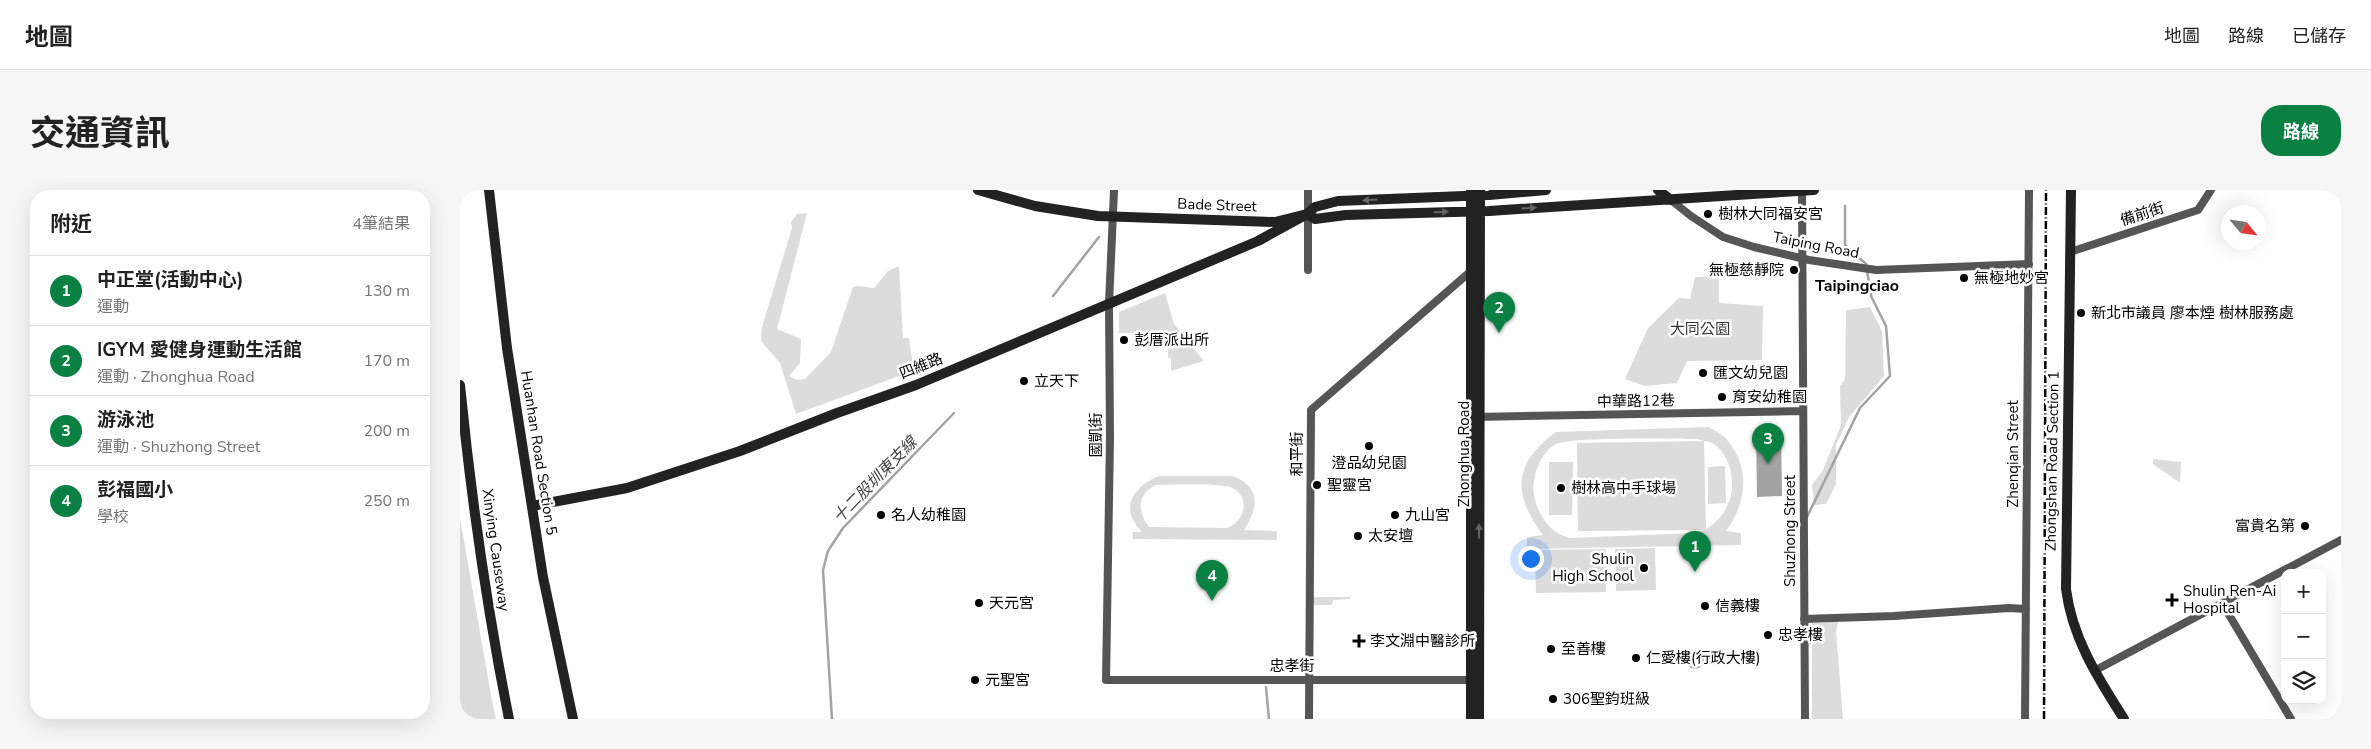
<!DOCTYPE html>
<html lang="zh-TW">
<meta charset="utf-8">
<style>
body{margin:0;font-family:"Nunito Sans","Noto Sans TC",sans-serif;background:#f6f6f6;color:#222}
.controls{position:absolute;right:15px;bottom:15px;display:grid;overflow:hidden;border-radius:10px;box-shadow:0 5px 20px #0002}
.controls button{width:45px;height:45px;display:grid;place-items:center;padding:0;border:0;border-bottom:1px solid #e0e0e0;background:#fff;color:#222;font:25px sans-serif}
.compass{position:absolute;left:1761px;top:15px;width:45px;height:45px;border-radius:50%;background:#fff;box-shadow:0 5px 20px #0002;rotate:119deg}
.you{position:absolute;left:1070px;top:368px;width:18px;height:18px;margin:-12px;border:4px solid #fff;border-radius:50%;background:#1a73e8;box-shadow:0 0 0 8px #1a73e833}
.badge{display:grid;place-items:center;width:32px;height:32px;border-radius:50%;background:#0b8043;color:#fff;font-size:16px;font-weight:700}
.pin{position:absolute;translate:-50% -41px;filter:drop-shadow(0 1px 2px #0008)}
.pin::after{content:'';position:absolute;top:26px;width:18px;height:15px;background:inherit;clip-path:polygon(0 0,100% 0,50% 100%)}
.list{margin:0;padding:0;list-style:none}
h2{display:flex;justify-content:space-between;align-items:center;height:65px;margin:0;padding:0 20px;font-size:21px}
h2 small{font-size:16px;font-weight:400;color:#767676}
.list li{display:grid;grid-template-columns:32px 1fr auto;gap:15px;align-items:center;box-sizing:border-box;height:70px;padding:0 20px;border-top:1px solid #e0e0e0}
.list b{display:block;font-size:19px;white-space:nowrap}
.list p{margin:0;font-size:16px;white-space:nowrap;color:#767676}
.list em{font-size:16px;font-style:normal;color:#767676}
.icon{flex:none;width:28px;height:28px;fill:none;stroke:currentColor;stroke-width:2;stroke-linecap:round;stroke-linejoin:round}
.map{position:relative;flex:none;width:1881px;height:529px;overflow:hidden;border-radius:20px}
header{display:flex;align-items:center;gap:30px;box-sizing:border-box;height:70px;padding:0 25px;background:#fff;border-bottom:1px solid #e0e0e0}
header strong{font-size:24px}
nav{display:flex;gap:28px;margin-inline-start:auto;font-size:18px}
.intro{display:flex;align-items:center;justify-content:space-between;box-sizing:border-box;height:120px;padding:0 30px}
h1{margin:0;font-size:35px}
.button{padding:12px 22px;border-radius:20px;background:#0b8043;color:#fff;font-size:18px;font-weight:700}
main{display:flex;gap:30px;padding:0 30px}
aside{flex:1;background:#fff;border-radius:20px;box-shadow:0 5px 20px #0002}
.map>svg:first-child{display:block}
.green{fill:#dcdcdc;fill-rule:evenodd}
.water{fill:#a3a3a3}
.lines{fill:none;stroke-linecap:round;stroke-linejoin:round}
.stream{stroke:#a3a3a3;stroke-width:2.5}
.street{stroke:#555;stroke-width:8}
.secondary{stroke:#222;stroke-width:10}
.rail{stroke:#000;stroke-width:2.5;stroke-dasharray:8 2.5 1 2.5;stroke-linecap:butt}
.oneway{fill:#646464}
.poi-dot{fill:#000;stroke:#fff;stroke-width:2}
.labels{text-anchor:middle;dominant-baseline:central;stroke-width:5;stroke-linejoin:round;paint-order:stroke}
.street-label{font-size:15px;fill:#000;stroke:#fff}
.poi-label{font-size:15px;fill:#000;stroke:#fff;text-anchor:start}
.park-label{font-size:15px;fill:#333;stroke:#fff}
.neighbourhood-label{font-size:16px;font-weight:bold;fill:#000;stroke:#fff}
.water-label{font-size:16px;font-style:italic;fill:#444;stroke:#fff}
</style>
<header>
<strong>地圖</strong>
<nav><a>地圖</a><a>路線</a><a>已儲存</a></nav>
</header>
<div class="intro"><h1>交通資訊</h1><a class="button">路線</a></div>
<main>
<aside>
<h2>附近<small>4筆結果</small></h2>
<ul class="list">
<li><span class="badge">1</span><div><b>中正堂(活動中心)</b><p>運動</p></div><em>130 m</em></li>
<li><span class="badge">2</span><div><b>IGYM 愛健身運動生活館</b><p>運動 · Zhonghua Road</p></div><em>170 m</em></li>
<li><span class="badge">3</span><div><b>游泳池</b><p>運動 · Shuzhong Street</p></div><em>200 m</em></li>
<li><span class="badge">4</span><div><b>彭福國小</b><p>學校</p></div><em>250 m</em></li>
</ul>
</aside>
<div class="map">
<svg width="1881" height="529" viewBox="0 0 1881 529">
<rect width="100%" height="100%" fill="#fff"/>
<path class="green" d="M347 23 317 139 341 149 340 173 329 186 337 190 345 189 371 162 393 97 398 96 414 98 428 81 439 76 443 148H449L453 176 450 182 336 224 320 173 301 151 302 137 332 38 331 32 337 24Z
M1259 86V113L1303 116 1302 170 1227 171 1217 193 1185 196 1165 189 1188 138 1219 108 1230 109 1235 87Z
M705 103 714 134 744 171 711 181V168H708V144L659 143V122Z
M1410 117 1422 141 1424 186 1389 227 1376 255V294L1366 314 1354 315 1352 295 1363 280 1381 235 1380 196 1385 189 1386 120Z
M1249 237C1255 241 1264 245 1268 251 1291 279 1286 314 1266 341L1281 343V355L1067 359V347L1083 345C1052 304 1053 273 1096 242ZM1238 249 1244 251 1117 253 1118 341 1245 340 1235 343 1109 348C1091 343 1080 328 1075 310 1070 292 1078 266 1094 255 1107 246 1215 249 1238 249ZM1244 251C1267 252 1277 290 1270 309 1265 323 1258 332 1246 339Z
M1693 269 1721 272 1720 293 1693 274Z
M1089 272H1113L1112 325H1089Z
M1265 276 1266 313 1248 314V277Z
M699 286H773C802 298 798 318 784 340L817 341V350L673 349 672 342H682C659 319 672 297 699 286ZM696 295C710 295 765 292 774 299 791 309 784 333 766 338L689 337C677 321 677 304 696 295Z
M0 328 32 511 36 529H0Z
M1195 358 1196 400 1156 401 1155 359Z
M1146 359V402L1076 403 1075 360Z
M853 407H890V409L873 410 872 415H853Z
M1378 432 1376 441 1383 529H1352V433Z"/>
<path class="water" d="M1321 242 1322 306 1297 307 1296 243Z
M1225 469a10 10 0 1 1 20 0a10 10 0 1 1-20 0Z"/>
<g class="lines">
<path class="stream" d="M593 106 639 47
M1347 327 1400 218 1430 186 1426 136 1411 106 1406 74 1385 55V16
M806 497 809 529
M372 529 363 380 368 361 383 338 494 223"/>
<path class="street" d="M654 0 649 114 650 248 646 490H1015
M848 0V80
M1342 1 1345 529
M1211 10 1231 26 1263 47 1294 57 1349 70 1416 80 1569 74
M1610 62 1738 20 1751 0
M1015 227 1343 221
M1762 413 1831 529
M1344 429 1434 426 1549 418 1566 419
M1634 481 1881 350
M849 529 851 220 1011 81H1014
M1565 529 1569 0"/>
<path class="secondary" d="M29 0 47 158 83 387 113 529
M518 0 575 16 638 26 815 32 847 24 855 17 878 11 1029 5 1086 0
M1011 0V529
M1198 0 1211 10
M1611 0 1606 399C1612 448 1638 488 1664 529
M847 24 855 29 886 25 1029 21 1354 0
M0 195C11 307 27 419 49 529
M72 316 167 298 280 261 377 223 456 195 798 51 847 24
M1019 529 1020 0"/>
<path class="rail" d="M1584 529 1586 0"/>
</g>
<defs><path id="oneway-solid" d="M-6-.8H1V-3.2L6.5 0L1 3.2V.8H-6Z" transform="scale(1.25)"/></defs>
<g class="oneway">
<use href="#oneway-solid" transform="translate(910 10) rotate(177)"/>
<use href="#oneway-solid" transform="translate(1069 18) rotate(-3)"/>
<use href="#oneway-solid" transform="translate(981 22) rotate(-1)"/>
<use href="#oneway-solid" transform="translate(1019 341) rotate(-90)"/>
</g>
<g class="poi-dot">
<circle cx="1248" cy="24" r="5"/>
<circle cx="1334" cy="80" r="5"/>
<circle cx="1504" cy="88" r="5"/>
<circle cx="1621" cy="123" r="5"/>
<circle cx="664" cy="150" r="5"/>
<circle cx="1243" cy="183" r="5"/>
<circle cx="564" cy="191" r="5"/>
<circle cx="1262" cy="207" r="5"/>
<circle cx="909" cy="256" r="5"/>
<circle cx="857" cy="295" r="5"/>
<circle cx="1101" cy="298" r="5"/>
<circle cx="421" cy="325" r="5"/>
<circle cx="935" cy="325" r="5"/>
<circle cx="1845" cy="336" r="5"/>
<circle cx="898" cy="346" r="5"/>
<circle cx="1184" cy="378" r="5"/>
<path d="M1709.5 402.5h5v5h5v5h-5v5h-5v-5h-5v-5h5z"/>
<circle cx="519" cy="413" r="5"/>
<circle cx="1245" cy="416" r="5"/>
<circle cx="1308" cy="445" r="5"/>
<path d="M896.5 443.5h5v5h5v5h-5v5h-5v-5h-5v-5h5z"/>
<circle cx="1091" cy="459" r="5"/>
<circle cx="1176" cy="468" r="5"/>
<circle cx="515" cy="490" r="5"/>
<circle cx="1093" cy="509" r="5"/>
</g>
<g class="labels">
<g class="street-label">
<text transform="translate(757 15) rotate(2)">Bade Street</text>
<text transform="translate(1682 24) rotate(-18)">備前街</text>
<text transform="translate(1356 55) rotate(11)">Taiping Road</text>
<text transform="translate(461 176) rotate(-22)">四維路</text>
<text transform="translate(1176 211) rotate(-1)">中華路12巷</text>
<text transform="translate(636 245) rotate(-90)">國凱街</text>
<text transform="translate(79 263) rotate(81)">Huanhan Road Section 5</text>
<text transform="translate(837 264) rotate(-90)">和平街</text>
<text transform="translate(1004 264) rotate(-90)">Zhonghua Road</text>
<text transform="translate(1553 264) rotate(-90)">Zhenqian Street</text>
<text transform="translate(1592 271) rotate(-89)">Zhongshan Road Section 1</text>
<text transform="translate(1330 341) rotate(-90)">Shuzhong Street</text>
<text transform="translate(36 360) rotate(82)">Xinying Causeway</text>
<text x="832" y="476">忠孝街</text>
</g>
<g class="poi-label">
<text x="1258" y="24">樹林大同福安宮</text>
<text x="1324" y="80" text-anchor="end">無極慈靜院</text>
<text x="1514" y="88">無極地妙宮</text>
<text x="1631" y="123">新北市議員 廖本煙 樹林服務處</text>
<text x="674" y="150">彭厝派出所</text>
<text x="1253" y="183">匯文幼兒園</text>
<text x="574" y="191">立天下</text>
<text x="1272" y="207">育安幼稚園</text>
<text x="909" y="273" text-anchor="middle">澄品幼兒園</text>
<text x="867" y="295">聖靈宮</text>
<text x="1111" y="298">樹林高中手球場</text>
<text x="431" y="325">名人幼稚園</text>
<text x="945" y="325">九山宮</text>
<text x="1835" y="336" text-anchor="end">富貴名第</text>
<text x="908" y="346">太安壇</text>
<text x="1174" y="369" text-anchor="end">Shulin<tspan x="1174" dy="17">High School</tspan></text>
<text x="1723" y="401">Shulin Ren-Ai<tspan x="1723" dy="17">Hospital</tspan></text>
<text x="529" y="413">天元宮</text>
<text x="1255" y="416">信義樓</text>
<text x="1318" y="445">忠孝樓</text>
<text x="910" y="451">李文淵中醫診所</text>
<text x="1101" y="459">至善樓</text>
<text x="1186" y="468">仁愛樓(行政大樓)</text>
<text x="525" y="490">元聖宮</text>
<text x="1103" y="509">306聖鈞班級</text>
</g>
<g class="park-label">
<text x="1240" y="139">大同公園</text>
</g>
<g class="neighbourhood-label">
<text x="1397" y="96">Taipingciao</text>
</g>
<g class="water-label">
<text transform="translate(415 290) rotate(-46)">十二股圳東支線</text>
</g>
</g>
</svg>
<div class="controls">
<button>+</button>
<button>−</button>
<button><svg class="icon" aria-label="layers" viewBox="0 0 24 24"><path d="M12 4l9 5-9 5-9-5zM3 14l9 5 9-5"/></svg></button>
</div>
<svg class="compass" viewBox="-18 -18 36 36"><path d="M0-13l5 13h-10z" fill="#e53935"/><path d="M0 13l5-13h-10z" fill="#767676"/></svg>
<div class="you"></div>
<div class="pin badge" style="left:1235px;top:382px">1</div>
<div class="pin badge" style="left:1039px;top:143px">2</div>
<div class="pin badge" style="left:1308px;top:274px">3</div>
<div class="pin badge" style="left:752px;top:411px">4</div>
</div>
</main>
